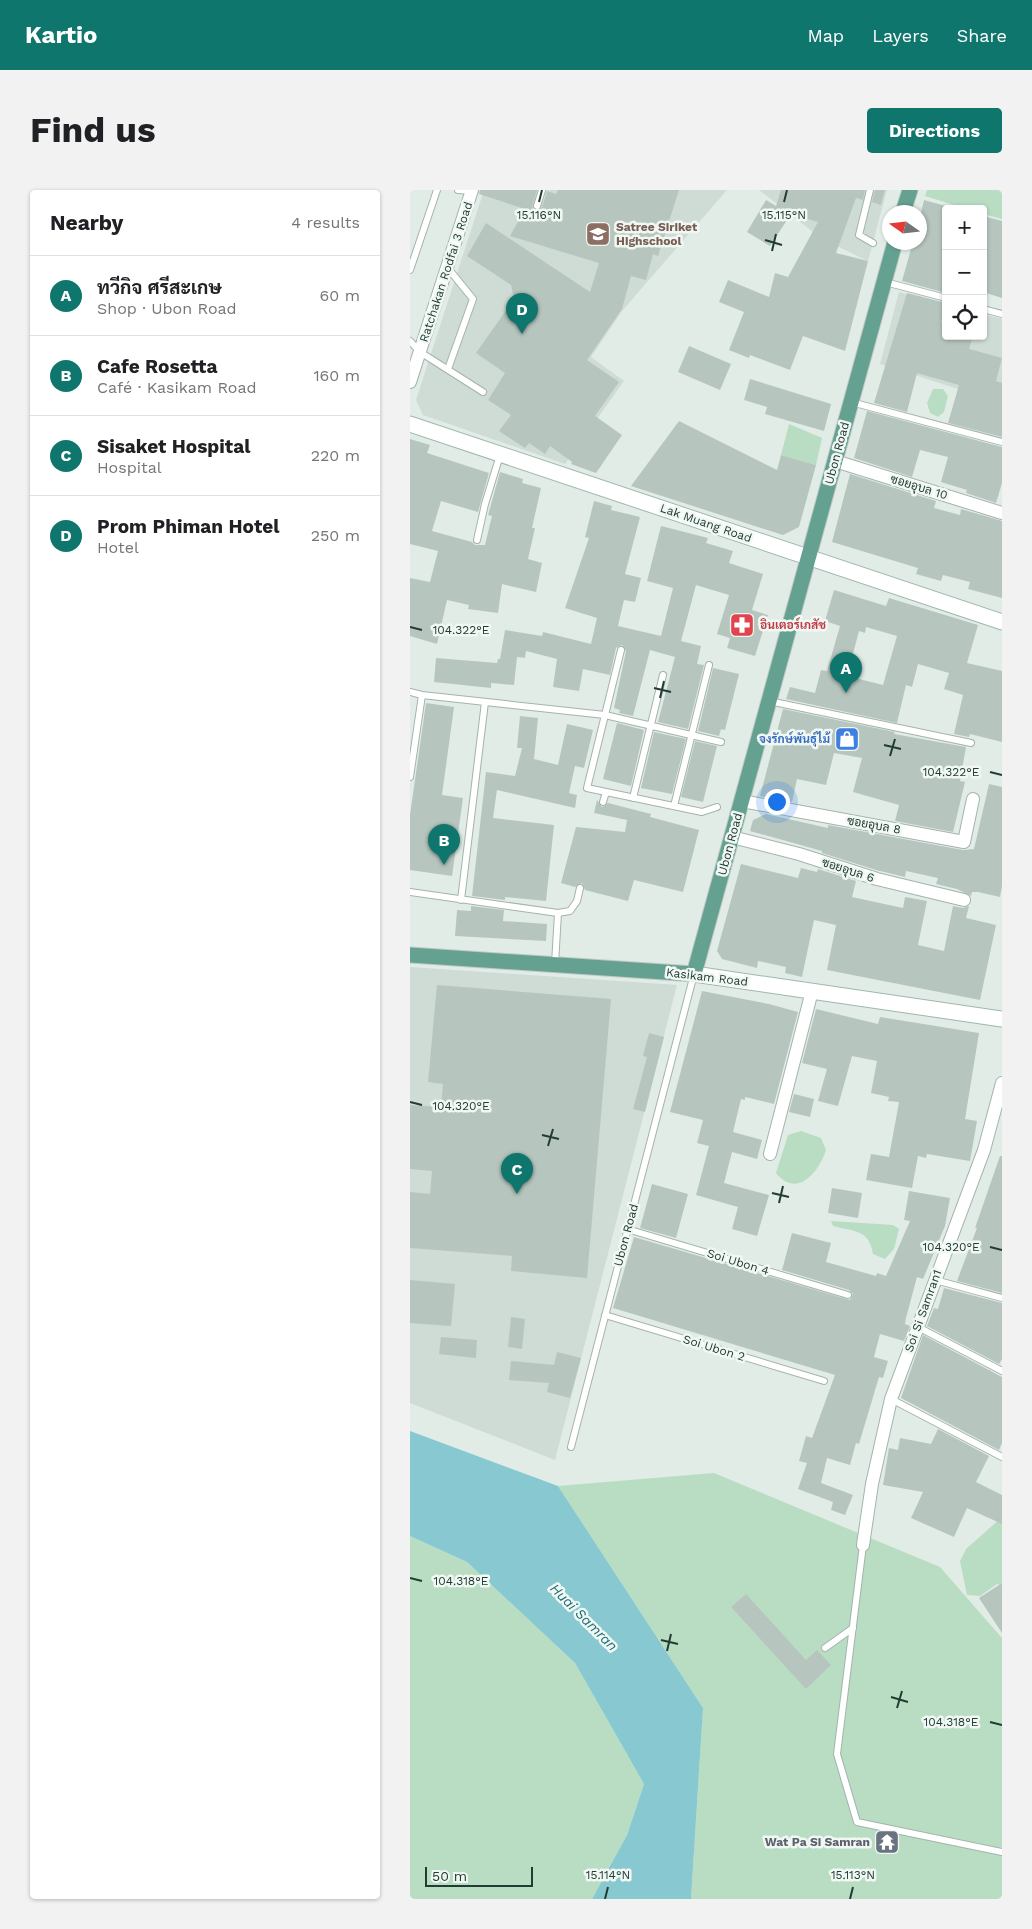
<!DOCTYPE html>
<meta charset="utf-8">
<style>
body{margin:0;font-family:"Work Sans",Sarabun,sans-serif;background:#f2f2f2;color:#202124}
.controls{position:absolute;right:15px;top:15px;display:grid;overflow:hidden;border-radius:5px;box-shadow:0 1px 4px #0004}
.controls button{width:45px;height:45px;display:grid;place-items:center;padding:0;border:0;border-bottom:1px solid #e0e0e0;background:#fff;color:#202124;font:25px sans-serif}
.compass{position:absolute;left:472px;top:15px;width:45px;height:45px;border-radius:50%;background:#fff;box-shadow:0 1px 4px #0004;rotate:284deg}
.scale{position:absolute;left:15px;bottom:12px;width:108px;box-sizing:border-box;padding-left:5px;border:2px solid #213c34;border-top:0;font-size:14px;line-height:18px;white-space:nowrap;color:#213c34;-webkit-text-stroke:4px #f1f8f4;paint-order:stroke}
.you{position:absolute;left:366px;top:611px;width:18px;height:18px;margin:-12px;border:4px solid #fff;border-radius:50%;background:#1a73e8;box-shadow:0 0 0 8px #1a73e833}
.badge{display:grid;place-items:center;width:32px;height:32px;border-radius:50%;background:#0f766e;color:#fff;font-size:16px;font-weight:700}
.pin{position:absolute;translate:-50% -41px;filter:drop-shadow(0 1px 2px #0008)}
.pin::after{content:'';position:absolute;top:26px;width:18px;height:15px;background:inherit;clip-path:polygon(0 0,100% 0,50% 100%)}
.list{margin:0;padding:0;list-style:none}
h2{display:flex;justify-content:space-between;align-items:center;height:65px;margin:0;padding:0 20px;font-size:21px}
h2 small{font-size:16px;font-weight:400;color:#757577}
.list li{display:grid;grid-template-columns:32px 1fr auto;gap:15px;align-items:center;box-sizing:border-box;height:80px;padding:0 20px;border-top:1px solid #e0e0e0}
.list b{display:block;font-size:19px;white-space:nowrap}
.list p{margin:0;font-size:16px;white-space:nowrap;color:#757577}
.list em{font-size:16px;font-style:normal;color:#757577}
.icon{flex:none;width:28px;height:28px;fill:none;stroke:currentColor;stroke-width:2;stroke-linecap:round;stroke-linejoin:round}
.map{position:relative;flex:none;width:592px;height:1709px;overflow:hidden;border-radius:5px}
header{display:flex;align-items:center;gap:30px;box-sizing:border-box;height:70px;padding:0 25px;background:#0f766e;color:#fff}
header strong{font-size:24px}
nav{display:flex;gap:28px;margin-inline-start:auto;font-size:18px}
.intro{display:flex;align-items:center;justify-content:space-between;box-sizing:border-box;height:120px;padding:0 30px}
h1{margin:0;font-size:35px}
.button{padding:12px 22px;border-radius:5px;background:#0f766e;color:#fff;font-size:18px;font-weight:700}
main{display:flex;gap:30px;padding:0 30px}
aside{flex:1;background:#fff;border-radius:5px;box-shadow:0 1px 4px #0004}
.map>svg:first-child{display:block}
.built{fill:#cfdbd5}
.green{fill:#b9ddc2}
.water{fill:#88c8d1}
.building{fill:#b6c6bf;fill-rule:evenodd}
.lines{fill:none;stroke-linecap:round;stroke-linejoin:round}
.lane-casing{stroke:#a4b4ad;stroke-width:8}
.street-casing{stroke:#a4b4ad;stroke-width:14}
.secondary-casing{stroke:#9fb7ae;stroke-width:17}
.primary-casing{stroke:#c1c8c6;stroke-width:17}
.lane{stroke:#fff;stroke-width:6}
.street{stroke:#fff;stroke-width:12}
.secondary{stroke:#fff;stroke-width:15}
.primary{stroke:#65a190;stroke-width:15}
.ticks{fill:none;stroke:#213c34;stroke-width:2}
.labels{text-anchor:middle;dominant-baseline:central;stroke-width:5;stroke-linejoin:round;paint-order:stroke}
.education-label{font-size:12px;font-weight:bold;fill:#785e54;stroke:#f1f8f4;text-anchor:start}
.street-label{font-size:12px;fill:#213c34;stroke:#f1f8f4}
.health-label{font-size:12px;font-weight:bold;fill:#be3a42;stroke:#f1f8f4;text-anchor:start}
.shop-label{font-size:12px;font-weight:bold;fill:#366cbe;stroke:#f1f8f4;text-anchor:end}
.worship-label{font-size:12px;font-weight:bold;fill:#5b616d;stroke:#f1f8f4;text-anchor:end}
.water-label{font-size:14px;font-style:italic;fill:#1b6c78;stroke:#f1f8f4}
.ticks-label{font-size:12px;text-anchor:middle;fill:#213c34;stroke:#f1f8f4;stroke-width:5;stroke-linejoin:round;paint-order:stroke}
</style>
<header>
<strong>Kartio</strong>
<nav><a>Map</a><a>Layers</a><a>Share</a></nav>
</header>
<div class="intro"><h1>Find us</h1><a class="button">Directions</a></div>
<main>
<aside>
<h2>Nearby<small>4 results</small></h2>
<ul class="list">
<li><span class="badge">A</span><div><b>ทวีกิจ ศรีสะเกษ</b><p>Shop · Ubon Road</p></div><em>60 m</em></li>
<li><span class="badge">B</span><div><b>Cafe Rosetta</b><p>Café · Kasikam Road</p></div><em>160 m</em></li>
<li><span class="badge">C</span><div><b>Sisaket Hospital</b><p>Hospital</p></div><em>220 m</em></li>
<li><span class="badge">D</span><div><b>Prom Phiman Hotel</b><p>Hotel</p></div><em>250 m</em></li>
</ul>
</aside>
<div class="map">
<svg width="592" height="1709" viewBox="0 0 592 1709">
<rect width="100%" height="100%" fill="#e1ece6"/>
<path class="built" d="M74 0H317L212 121 181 167 214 191 155 274 13 225 6 210Z
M349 0H477L458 71 412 49Z
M489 102 536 114V146H573V124L592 129V213L470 174Z
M0 777 267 795 145 1270 0 1213Z"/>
<path class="green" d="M517 0H592V29L573 24V19H557L515 6Z
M523 199H533L538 206 534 222 528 227 520 223 517 213Z
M379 234 412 248 406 275 371 265Z
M391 941 411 948 416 960C409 982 387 1009 366 983L378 945Z
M421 1031 483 1035 489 1039 484 1059 475 1069 463 1064C459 1039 445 1042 423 1036Z
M304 1283 530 1377 592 1448V1709H281L293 1518 148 1296Z
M592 1327V1395L587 1394 570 1406 557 1405 550 1371 556 1359Z
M0 1346 57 1372 165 1473 234 1594 217 1645 182 1709H0Z"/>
<path class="water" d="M0 1241 148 1296 293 1518 281 1709H182L217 1645 234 1594 165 1473 57 1372 0 1346Z"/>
<path class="building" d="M70 0H127L122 17 128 21 132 17 137 1 146 4 148 0H269L248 66 243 64 236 90 221 86 212 119 177 170 209 192 185 226 212 245 186 283 161 274 162 272 140 256 135 264 119 253 115 258 89 241 101 225 78 210 95 183 66 163 104 109 101 95 57 66 76 33 180 102 189 73 100 46 115 19 69 4Z
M371 0H455L453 10 446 8 426 63 458 71 435 161 393 146 380 180 340 165 339 168 319 160 334 122 309 112 318 90 359 107 365 83 378 87 408 32 381 24 360 56 337 42 356 10 366 16Z
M465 0H475L471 15 462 12Z
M514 10 536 16V103L492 91 503 52H510V27Z
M573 26 592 31V108L573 102Z
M497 103 536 113 531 132 536 133V146H563L559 159 592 168 586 191 592 193V247L538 233 549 195 507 183 497 222 464 213Z
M279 156 321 174 310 200 268 182Z
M340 189 421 214 414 241 355 224 357 217 334 210Z
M457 221 592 257V293L586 313 556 303 557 300 531 292 538 267 510 260 502 287 444 268Z
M269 231 367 280 371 265 406 275 389 337 373 345 221 296Z
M0 249 20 255 17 263 79 283 68 322 31 311 22 341 62 352 65 355H75L82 326 78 325 90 282 113 289 112 293 131 298 122 338H125L118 369 132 373 126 402 92 394 88 423 58 419 59 415 37 410 27 454 0 446V388L20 392 28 361 0 354Z
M440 284 526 311 524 318 550 325 551 319 592 331V408L558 399 560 392 533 385 531 391 506 384 508 378 422 352Z
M184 311 202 316 201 320 230 327 215 384 231 388 225 412 214 410 208 436 251 446 263 398 237 391 251 336 298 348 296 353 323 361 319 373 353 384 342 420 358 425 345 466 317 458 320 448 307 444 319 405 286 395 271 451 291 456 287 474 294 475 278 539 248 532 265 467 240 460 223 526 209 523 210 520 204 518 216 461 212 455 206 458 200 485 173 479 169 501 143 497 147 469 116 461 115 468 107 467 104 495 81 493V498L24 492 26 468 87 473 88 469H90L95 440 132 446 133 442 181 454 187 428 155 418 179 348 175 347Z
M424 400 476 416 479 408 568 435 557 473 592 481V552L560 544 559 547 544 544 553 505 534 499 539 483 508 474 502 497 496 495 487 533 376 509 380 497 405 503 411 480 417 481 430 436 415 431ZM456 437 487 446 473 495 437 486 449 441 455 443Z
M303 478 329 484 315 540 311 539 309 546 288 541Z
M16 513 44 517 32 605 53 608 42 686 0 680V625Z
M373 519 485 542 484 544 556 557 550 591 555 592 543 642 485 631 489 615 443 602 452 568 424 563 416 595 387 589 382 612 350 606Z
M110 526 128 528 124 569 148 575 157 534 183 540 174 578 165 576 159 603 167 605 165 618 87 600 83 628 144 635 136 711 95 707V710L62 706 76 582 105 586 112 558H107Z
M207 533 234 540 221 596 193 589Z
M244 542 276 549 262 604 231 598Z
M285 551 307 556 293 612 271 607Z
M579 594 592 597V696L590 707 568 702H562L561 706 547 699 526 694 528 688 496 681 495 687 466 680 412 663V661L340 641 343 630 356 624 418 638V635L553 660 564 659Z
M187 610 192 617 198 613 241 624 240 627 289 640 273 702 224 690 218 711 175 700 172 693 165 697 151 693 166 637 215 642 217 630 184 623Z
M331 674 388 688 391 678 407 682 408 679 446 691 442 707 493 718 495 707 517 711 508 755 534 761 543 716 553 718 559 716 556 728 586 735 570 810 417 780 426 735 404 730 392 787 375 783 376 777 348 771 347 778 312 769 307 761Z
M61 716 94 720 93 731 137 734 136 751 45 746 47 720 61 721Z
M27 795 201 809 177 1088 101 1081 102 1066 0 1058V1002L20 1004 22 981 0 979V915L31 917 33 894 18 892Z
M292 801 359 814 388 822 364 914 335 907V910L331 909 323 942 352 950 347 969 322 962 314 993 359 1005 347 1046 322 1039 328 1017 286 1005 299 956 287 953 293 930 260 922Z
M406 819 468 834 470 827 569 843 555 929 567 931 560 971 517 964 516 968 508 966 502 998 456 990 461 964 479 967 489 912 478 911 479 907 461 903 467 871 442 866 428 916 408 911 417 879 392 873Z
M239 843 254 847 235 922 223 919 237 867 233 866Z
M384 904 404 909 400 927 379 922Z
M590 966H592V1103L547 1091 567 1038H565Z
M242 994 278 1004 266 1048 230 1038Z
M422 998 452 1003 448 1028 418 1023Z
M499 1001 540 1008 535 1036 513 1089 507 1087 496 1128 495 1134 500 1136 494 1151 470 1144 464 1167 478 1171 473 1188 469 1187 449 1254 446 1253 440 1275 417 1268 411 1293 443 1305 435 1325 421 1320 423 1312 388 1299 397 1273 389 1271 396 1246 402 1248 425 1185 203 1118 224 1047 440 1110 443 1104 439 1100 372 1080 382 1043 421 1053 416 1072 466 1086 467 1083 476 1086 500 1031 494 1030Z
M0 1090 45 1094 41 1136 0 1133Z
M534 1098 592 1113V1169L589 1174 517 1136 524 1118 528 1119Z
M101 1127 115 1129 112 1159 98 1157Z
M513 1145 592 1187V1253L589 1260 491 1208Z
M31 1147 67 1150 66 1168 29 1164Z
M147 1162 171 1168 160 1208 137 1202 139 1193 99 1190 101 1171 144 1175Z
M528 1239 579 1266 566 1292 592 1305V1334L557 1318 544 1347 501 1328 513 1302 473 1295 479 1258 488 1260 490 1248 521 1254Z
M592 1393V1443L569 1408Z
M336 1404 396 1470 407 1460 421 1475 396 1499 321 1417Z"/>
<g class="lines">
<defs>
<path id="lane" d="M48 0 62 1
M460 0 449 45 463 53
M127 16 132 0
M37 77 63 109 38 179
M0 80 27 0
M475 92 536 108
M573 119 592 124
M0 151 10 162 73 202
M441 212 592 252
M67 350 75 314 90 265
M211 460 177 598 292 622 307 617
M0 502 12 505 195 525 311 552
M359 511 561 553
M0 587 12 505
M223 608 253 485
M193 612 196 602
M264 616 299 475
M0 702 148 723 160 721 167 711 170 698
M51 710 75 512
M145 774 148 723
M217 1039 438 1105
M525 1090 592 1108
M195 1125 414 1191
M508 1137 592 1181
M481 1209 592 1267
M161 1257 284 784
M453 1355 427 1564 447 1632 592 1662
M415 1458 443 1438"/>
<path id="street" d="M0 192 62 0
M425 271 592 323
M332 611 554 652 563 609
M322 647 389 664 467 689 554 710
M360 964 402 801
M453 1355 462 1294 481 1209 574 960 592 893"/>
<path id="secondary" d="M0 234 592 432
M284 784 592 829"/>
<path id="primary" d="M493 22 500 0
M0 765 284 784 485 52"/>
</defs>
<use href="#lane" class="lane-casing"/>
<use href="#street" class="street-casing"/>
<use href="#secondary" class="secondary-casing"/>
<use href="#primary" class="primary-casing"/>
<use href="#lane" class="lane"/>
<use href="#street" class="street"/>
<use href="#secondary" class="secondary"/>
<use href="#primary" class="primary"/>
</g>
<path class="ticks" d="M129 12 132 0M374 12 377 0M355 50 372 55M362 61 366 44M0 437 12 440M244 498 261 502M250 508 254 491M474 555 491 559M480 566 485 549M580 582 592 585M0 912 12 915M132 945 149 949M138 956 143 939M362 1003 379 1007M369 1013 373 996M580 1057 592 1060M0 1388 12 1391M251 1450 268 1454M257 1461 261 1444M481 1507 498 1512M487 1518 492 1501M580 1532 592 1535M195 1709 198 1697M440 1709 443 1697"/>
<defs>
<symbol id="school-square" viewBox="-11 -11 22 22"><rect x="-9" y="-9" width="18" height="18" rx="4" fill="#8d6e63" stroke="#f1f8f4"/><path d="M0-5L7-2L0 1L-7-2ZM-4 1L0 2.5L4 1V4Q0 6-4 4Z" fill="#fff"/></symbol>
<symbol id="pharmacy-square" viewBox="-11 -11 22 22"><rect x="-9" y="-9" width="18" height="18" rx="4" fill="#e0444e" stroke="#f1f8f4"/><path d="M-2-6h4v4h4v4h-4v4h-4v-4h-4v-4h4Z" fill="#fff"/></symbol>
<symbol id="shop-square" viewBox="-11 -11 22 22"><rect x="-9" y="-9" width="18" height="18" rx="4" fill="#3f7fe0" stroke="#f1f8f4"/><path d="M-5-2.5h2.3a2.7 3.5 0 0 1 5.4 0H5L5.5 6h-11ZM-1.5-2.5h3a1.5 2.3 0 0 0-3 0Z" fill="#fff"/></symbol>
<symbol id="temple-square" viewBox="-11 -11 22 22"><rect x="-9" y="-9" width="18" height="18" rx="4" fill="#6b7280" stroke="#f1f8f4"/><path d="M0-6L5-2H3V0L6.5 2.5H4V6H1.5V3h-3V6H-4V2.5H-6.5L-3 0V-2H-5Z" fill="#fff"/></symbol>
</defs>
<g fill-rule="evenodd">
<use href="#school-square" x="174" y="30" width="28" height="28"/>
<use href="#pharmacy-square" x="318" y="421" width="28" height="28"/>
<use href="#shop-square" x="423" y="535" width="28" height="28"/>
<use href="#temple-square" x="463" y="1638" width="28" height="28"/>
</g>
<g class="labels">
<g class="education-label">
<text x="206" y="37">Satree Siriket<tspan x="206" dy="14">Highschool</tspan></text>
</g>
<g class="street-label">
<text transform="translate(36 82) rotate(-72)">Ratchakan Rodfai 3 Road</text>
<text transform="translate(427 263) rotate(-75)">Ubon Road</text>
<text transform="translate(509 297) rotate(17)">ซอยอุบล 10</text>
<text transform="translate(296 333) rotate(19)">Lak Muang Road</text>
<text transform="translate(464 635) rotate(10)">ซอยอุบล 8</text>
<text transform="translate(320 654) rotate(-75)">Ubon Road</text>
<text transform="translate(438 680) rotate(18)">ซอยอุบล 6</text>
<text transform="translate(297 787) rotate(7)">Kasikam Road</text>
<text transform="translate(216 1045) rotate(-75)">Ubon Road</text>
<text transform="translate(328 1072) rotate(17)">Soi Ubon 4</text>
<text transform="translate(513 1121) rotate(-70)">Soi Si Samran1</text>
<text transform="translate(304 1158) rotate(17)">Soi Ubon 2</text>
</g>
<g class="health-label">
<text x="350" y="435">อินเตอร์เภสัช</text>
</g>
<g class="shop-label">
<text x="420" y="549">จงรักษ์พันธุ์ไม้</text>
</g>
<g class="worship-label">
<text x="460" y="1652">Wat Pa Si Samran</text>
</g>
<g class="water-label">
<text transform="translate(174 1427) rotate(45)">Huai Samran</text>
</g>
</g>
<g class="ticks-label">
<text x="129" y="29">15.116°N</text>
<text x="374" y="29">15.115°N</text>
<text x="51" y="444">104.322°E</text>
<text x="541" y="586">104.322°E</text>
<text x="51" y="920">104.320°E</text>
<text x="541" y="1061">104.320°E</text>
<text x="51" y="1395">104.318°E</text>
<text x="541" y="1536">104.318°E</text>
<text x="198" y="1689">15.114°N</text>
<text x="443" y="1689">15.113°N</text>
</g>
</svg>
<div class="controls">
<button>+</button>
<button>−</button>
<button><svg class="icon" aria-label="locate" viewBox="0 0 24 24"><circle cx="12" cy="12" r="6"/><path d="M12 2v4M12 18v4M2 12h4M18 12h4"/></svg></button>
</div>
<svg class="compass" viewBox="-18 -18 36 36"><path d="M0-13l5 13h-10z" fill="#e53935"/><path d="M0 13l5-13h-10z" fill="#757577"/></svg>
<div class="scale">50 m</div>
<div class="you"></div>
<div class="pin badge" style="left:436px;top:503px">A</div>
<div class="pin badge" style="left:34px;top:675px">B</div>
<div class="pin badge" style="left:107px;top:1004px">C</div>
<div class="pin badge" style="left:112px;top:144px">D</div>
</div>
</main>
